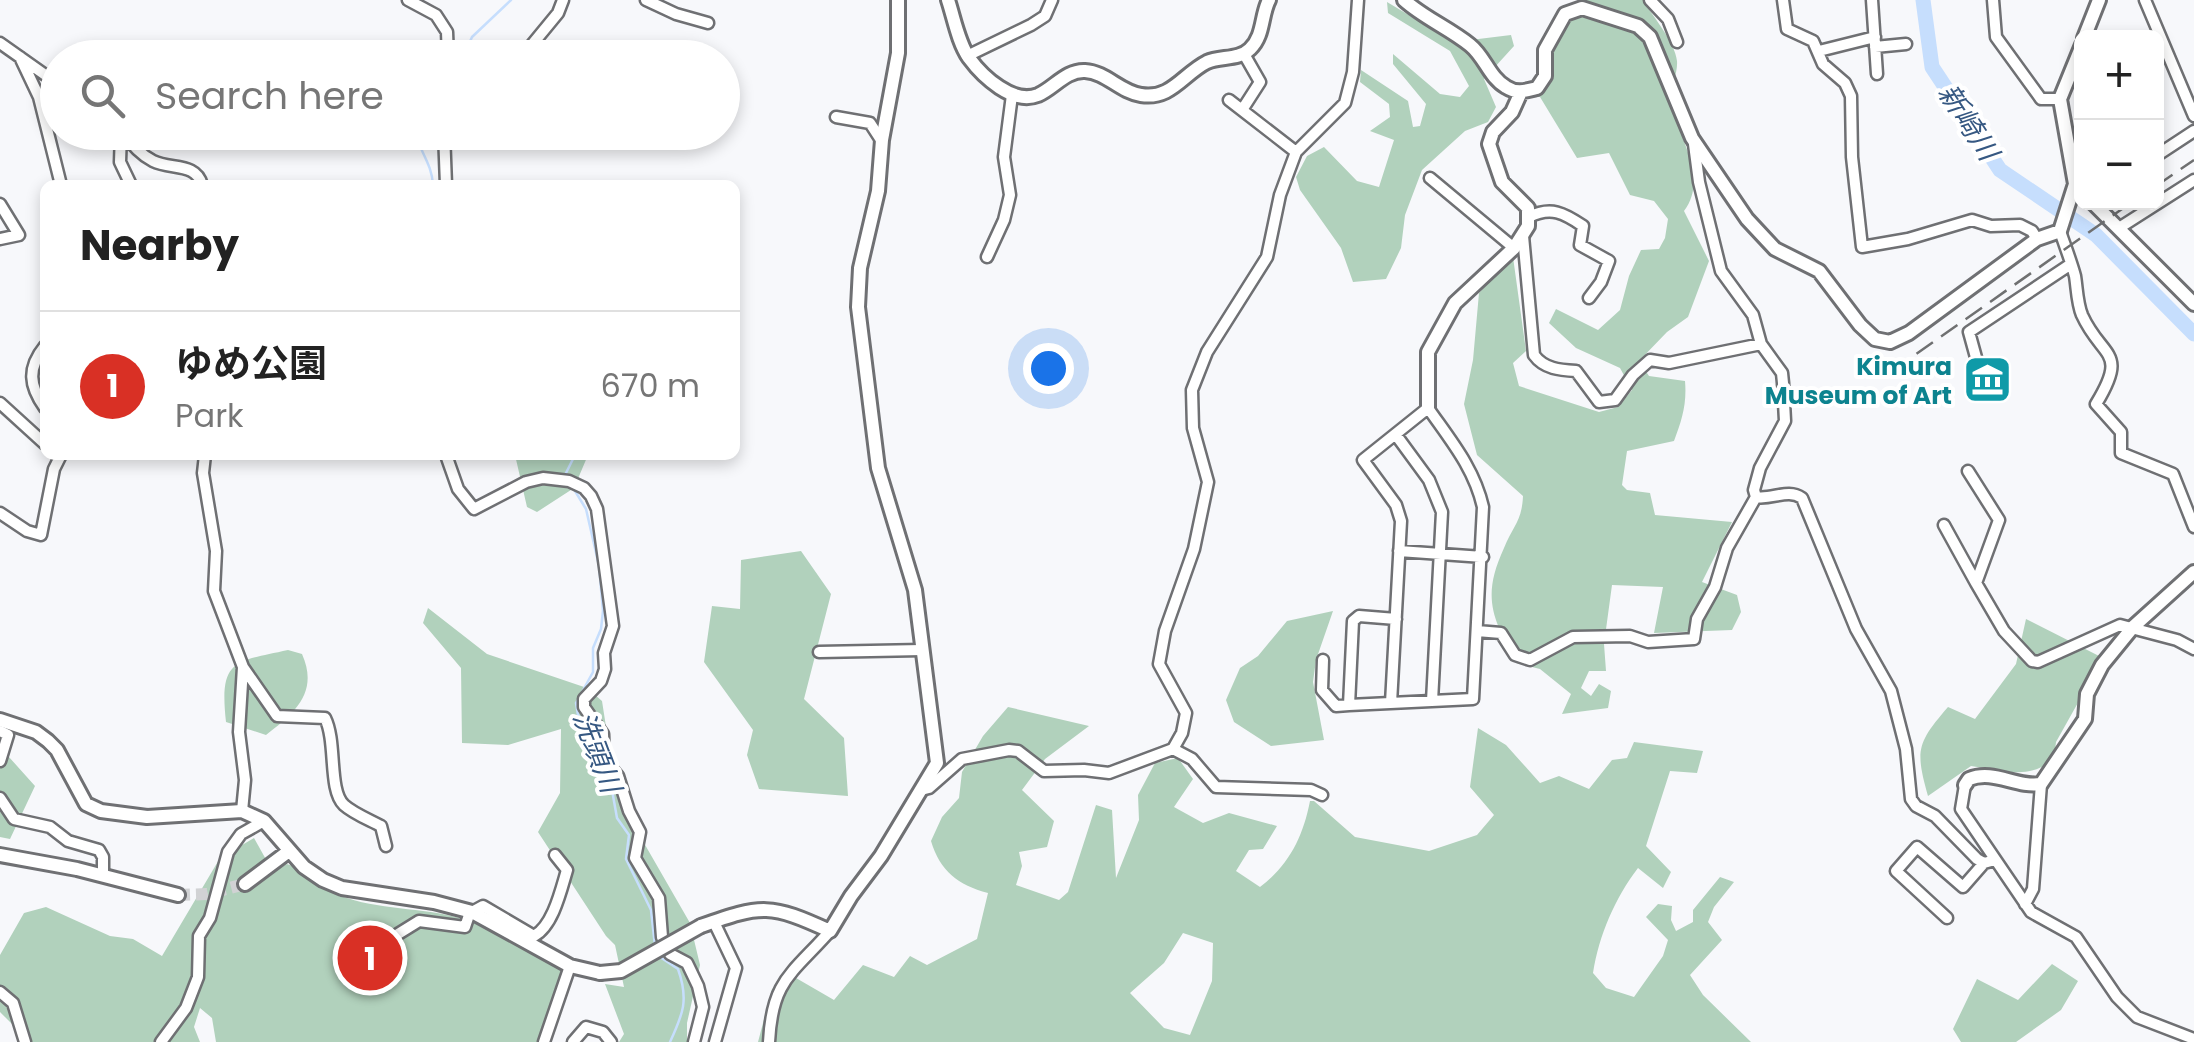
<!DOCTYPE html>
<meta charset="utf-8">
<style>
body{margin:0;font-family:Poppins,"Noto Sans JP",sans-serif;background:#f6f6f6;color:#222}
.controls{position:absolute;right:30px;top:30px;display:grid;overflow:hidden;border-radius:15px;box-shadow:0 5px 15px #0003}
.controls button{width:90px;height:90px;display:grid;place-items:center;padding:0;border:0;border-bottom:2px solid #e0e0e0;background:#fff;color:#222;font:50px sans-serif}
.you{position:absolute;left:1048px;top:368px;width:35px;height:35px;margin:-25px;border:8px solid #fff;border-radius:50%;background:#1a73e8;box-shadow:0 0 0 15px #1a73e833}
.badge{display:grid;place-items:center;width:65px;height:65px;border-radius:50%;background:#d93025;color:#fff;font-size:32px;font-weight:700}
.pin{position:absolute;translate:-50% -50%;border:5px solid #fff;box-shadow:0 2px 10px #0006}
.list{margin:0;padding:0;list-style:none}
h2{display:flex;justify-content:space-between;align-items:center;height:130px;margin:0;padding:0 40px;font-size:42px}
h2 small{font-size:32px;font-weight:400;color:#767676}
.list li{display:grid;grid-template-columns:65px 1fr auto;gap:30px;align-items:center;box-sizing:border-box;height:150px;padding:0 40px;border-top:2px solid #e0e0e0}
.list b{display:block;font-size:38px;white-space:nowrap}
.list p{margin:0;font-size:32px;white-space:nowrap;color:#767676}
.list em{font-size:32px;font-style:normal;color:#767676}
.icon{flex:none;width:55px;height:55px;fill:none;stroke:currentColor;stroke-width:2;stroke-linecap:round;stroke-linejoin:round}
.map{position:relative;flex:none;width:2194px;height:1042px;overflow:hidden}
.search{position:absolute;background:#fff;box-shadow:0 5px 15px #0003;left:40px;top:40px;width:700px;height:110px;display:flex;align-items:center;gap:25px;box-sizing:border-box;padding:0 35px;border-radius:55px;color:#767676;font-size:38px}
.panel{position:absolute;background:#fff;box-shadow:0 5px 15px #0003;left:40px;top:180px;width:700px;height:280px;border-radius:15px}
.map>svg:first-child{display:block}
.green{fill:#b1d1bc;fill-rule:evenodd}
.lines{fill:none;stroke-linecap:round;stroke-linejoin:round}
.stream{stroke:#c6defd;stroke-width:2.5}
.river{stroke:#c6defd;stroke-width:15}
.tertiary-tunnel{stroke:#d1d2d4;stroke-width:12;stroke-dasharray:12 6;stroke-linecap:butt}
.minor-casing{stroke:#6f7073;stroke-width:15}
.tertiary-casing{stroke:#6f7073;stroke-width:18}
.minor{stroke:#fff;stroke-width:10}
.tertiary{stroke:#fff;stroke-width:12}
.rail{stroke:#6f7071;stroke-width:2.5;stroke-dasharray:20 10;stroke-linecap:butt}
.tertiary-bridge-casing{stroke:#6f7073;stroke-width:18;stroke-linecap:butt}
.tertiary-bridge{stroke:#fff;stroke-width:12}
.labels{text-anchor:middle;dominant-baseline:central;stroke-width:8;stroke-linejoin:round;paint-order:stroke}
.culture-label{font-size:25px;font-weight:bold;fill:#0d838f;stroke:#fff;text-anchor:end}
.water-label{font-size:28px;font-style:italic;fill:#365882;stroke:#fff}
</style>
<div class="map">
<svg width="2194" height="1042" viewBox="0 0 2194 1042">
<rect width="100%" height="100%" fill="#f7f8fb"/>
<path class="green" d="M1581 0H1643C1653 17 1675 42 1677 61 1678 74 1670 87 1672 100 1676 137 1710 176 1684 211L1709 261 1688 317 1667 332 1639 361 1649 376 1685 381C1687 404 1682 420 1674 441L1627 451 1622 485 1627 490 1650 493 1655 515 1732 522 1702 582 1737 595 1741 612 1732 630 1654 633 1663 587 1612 585 1604 644 1606 671H1589L1581 688 1591 696 1599 684 1611 691 1608 708 1562 714 1571 694 1540 669 1516 663C1493 618 1481 598 1504 548 1513 526 1522 521 1523 496L1477 455 1464 404 1473 360 1479 293 1513 257 1526 351 1513 363 1519 386 1599 412 1618 407 1632 390 1620 368 1576 348 1549 323 1556 309 1598 330 1620 310 1629 276 1641 250 1659 249 1665 238 1668 219 1654 201 1630 195 1609 153 1577 158 1540 97 1531 95 1542 68Z
M1387 2 1454 42 1511 35 1514 46 1484 79 1496 107 1488 122 1465 131 1422 170 1405 215 1401 248 1386 279 1353 282 1341 248 1300 190 1296 177 1307 156 1324 147 1357 181 1379 187 1394 140 1370 131 1390 117 1389 104 1360 82 1361 70 1408 101 1413 127 1420 126 1426 104 1393 64V54L1440 94 1460 97 1469 86 1450 51 1388 13Z
M515 455H588L574 488 537 512 527 507Z
M801 551 831 594 804 699 844 738 848 796 759 789 747 755 753 730 704 662 712 606 740 609 741 560Z
M428 608 487 654 587 688 602 701 614 778 625 810 690 923 700 965 687 1023V1042H619L624 1034 605 984 624 987 615 945 606 936 538 832 560 793 561 729 508 745 462 743 461 668 423 623Z
M1333 611 1316 660 1313 682 1324 740 1271 746 1234 722 1226 700 1240 668 1258 656 1287 621Z
M2026 619 2103 658 2056 742 2054 759C2028 781 2002 770 1971 766L1928 796C1915 750 1917 743 1948 707L1975 719 2016 664Z
M288 650 302 654C319 692 295 713 266 735L226 722C219 659 234 662 288 650Z
M1008 707 1089 726 1045 759 1022 790 1054 821 1047 847 1019 852 1022 866 1016 885 1059 900 1068 892 1096 805 1112 810 1116 878 1139 820 1138 795 1155 763 1178 758 1193 779 1174 807 1203 823 1229 813 1277 826 1263 849 1249 850 1236 871 1260 887C1289 865 1303 837 1310 801H1314L1355 837 1429 851 1477 835 1494 815 1470 787 1478 728 1506 745 1540 783 1559 776 1589 789 1612 760 1627 758 1634 742 1703 751 1697 773 1670 771 1646 846 1671 872 1663 888 1638 868C1615 898 1599 935 1593 973L1606 988 1634 997 1663 956 1668 940 1646 917 1658 904 1672 906 1671 920 1676 931 1693 922V910L1720 877 1734 882 1714 907 1708 922 1722 940 1690 975 1703 995 1751 1042H758L772 989 796 978 834 1000 863 965 894 977 910 956 927 965 977 939 988 893C958 885 940 871 931 841L942 817 959 798 962 772 983 736ZM1183 933 1213 943 1212 981 1190 1035 1164 1028 1130 993 1164 963Z
M0 747 35 786 10 839 0 837Z
M254 838 273 872 287 864C306 869 323 891 347 898 386 911 429 907 469 921 506 933 537 959 572 976L549 1042H216L212 1018 200 1008 194 1027 200 1042H30L0 1012V955L24 913 46 907 110 936 133 939 162 956 220 858Z
M2052 964 2078 981 2061 1010 2016 1042H1961L1953 1029 1977 979 2018 1000Z"/>
<g class="lines">
<path class="stream" d="M463 58 472 37 511 0
M415 132C420 152 432 164 433 185
M565 475 575 455
M572 486 586 509 599 566 603 611 601 629 593 648V672L576 703 578 715 593 732 600 769 612 790 617 818 629 835 626 859 651 910 655 946
M660 957 678 969C689 1000 683 1014 670 1042"/>
<path class="river" d="M1923 0 1932 67 2000 170 2096 235 2194 334"/>
<path class="tertiary-tunnel" d="M178 895 207 894 245 884"/>
<defs>
<path id="minor" d="M408 0 436 15 447 32 448 58
M646 0 676 14 708 23
M1650 0 1668 19 1677 42
M1783 0 1787 29 1813 41 1823 64 1845 83 1851 96 1852 157 1862 247 1908 239 1972 220 1991 226 2020 225 2032 231 2037 239
M1872 0 1877 74
M1993 0 1996 37 2041 99H2060
M2145 0 2194 116
M0 43 58 84
M1875 47 1906 44
M1819 51 1875 37
M967 56 1031 25 1045 16 1052 0
M20 57 39 97 61 185
M521 58 558 13 563 0
M1229 100 1296 152
M1242 110 1260 82 1244 54
M836 117 870 123 881 140
M121 132 120 162 131 185
M123 132C131 144 141 155 153 161 171 170 196 162 202 185
M444 132 446 185
M2156 156 2194 131
M1430 178 1514 248
M0 204 19 235 0 239
M1529 217C1551 206 1564 213 1583 226L1580 245 1609 261 1601 282 1589 298
M2119 228 2194 180
M2060 231C2065 246 2071 261 2075 276 2077 288 2077 303 2082 315 2102 359 2129 350 2096 404L2121 432V453L2173 474 2194 527
M1523 236 1534 355C1544 369 1560 370 1576 371L1599 402 1615 400 1633 375 1650 360 1669 363 1761 344
M987 257 1004 220 1010 195 1004 157 1012 95
M45 346C27 368 29 386 45 408
M1977 361 1969 332 2071 264
M0 403 45 444
M1396 435 1429 480 1442 512 1432 701
M205 455 203 473 216 551 214 591 243 667 239 732 245 780 242 811
M446 455 458 489 474 509 526 482 543 478 569 481 584 488 591 496 597 509 613 626 604 653 605 669 601 681 584 699V707L603 734 604 759 618 776 629 811 640 832 635 858 659 898 662 937 670 954 687 963 698 986 703 1007 694 1042
M1968 471 1999 520 1976 583 2004 631 2032 661 2038 662 2120 625 2177 640 2194 649
M1756 497C1772 500 1788 488 1802 498L1856 629 1891 691 1906 749 1911 799 1916 806 1935 816 1977 859 1984 863 1995 860
M0 513 27 531 41 535 54 469 61 455
M1944 525 1976 583
M1399 551 1483 557
M1477 631 1501 633 1515 655 1530 660 1573 637 1630 636 1648 642 1694 639 1697 619 1715 587 1727 548 1756 497 1754 490 1760 468 1785 421 1783 383 1782 373 1761 344 1753 315 1721 271 1699 182 1694 144
M819 652 922 650
M1323 660 1322 690 1336 706 1349 705
M243 667 277 716 325 718C337 742 328 790 344 805 354 814 370 820 381 826L386 846
M1391 703 1401 521 1396 505 1363 460 1428 408C1451 441 1474 468 1483 507L1473 699 1349 705 1353 621 1359 616 1396 619
M0 731 8 735 0 761
M1173 749 1192 759 1216 787 1311 790 1322 795
M1965 785 1961 809 2031 912 2076 937 2117 997 2137 1017 2194 1039
M921 790 929 788 962 759 1009 750 1018 751 1044 771 1084 770 1109 773 1173 749 1182 733 1186 713 1159 664 1165 631 1194 549 1208 482 1193 428 1192 390 1207 352 1267 257 1280 195 1296 152 1345 103 1353 72 1358 0
M0 798 14 819 50 827 68 841 99 850 103 857V874
M2025 904 2033 889 2041 784
M472 912 483 906 534 936C553 926 561 890 567 870L555 855
M1947 918 1896 871 1917 847 1963 887 1984 863
M714 922 736 968 715 1042
M398 934 419 921 465 927 470 912
M0 992 13 1003 25 1042
M161 1042 186 1008 198 977 199 936 210 918 228 852 241 834 264 821
M544 1042 570 966
M573 1042 586 1027 603 1032 611 1042
M769 1042C772 980 792 974 830 931"/>
<path id="tertiary" d="M948 0C954 18 958 42 969 58 983 77 1013 105 1038 95 1054 88 1066 70 1085 71 1106 72 1120 92 1141 95 1171 100 1183 74 1207 62 1220 56 1239 60 1250 49 1264 36 1261 15 1269 0
M1404 0C1424 18 1449 28 1470 45 1485 57 1489 77 1506 87 1517 94 1525 91 1537 88L1545 76V50L1565 14 1582 8 1638 26 1650 37 1692 138 1747 219 1775 249 1819 271 1860 325 1875 339 1890 342 1909 333 2037 239 2060 231 2075 184
M2084 38 2099 0
M2082 45 2060 99 2075 184 2082 191
M2092 202 2194 304
M1428 408V352L1455 303 1514 248 1528 226V208L1502 182 1489 144 1493 132 1512 112 1521 92
M0 720 36 732 48 741 57 750 86 804 101 811 147 817 242 811 264 821 304 867 323 880 342 888 434 902 472 912 570 966 600 973
M1965 785 1969 779C1994 769 2016 788 2041 784L2085 719 2087 694 2102 665 2133 627 2194 572
M0 855 77 869 178 895
M245 884 289 851
M701 926C762 904 771 904 830 931L851 896 881 856 937 763 915 590 878 468 858 307 860 268 878 191 882 140 898 53V0"/>
</defs>
<use href="#minor" class="minor-casing"/>
<use href="#tertiary" class="tertiary-casing"/>
<use href="#minor" class="minor"/>
<use href="#tertiary" class="tertiary"/>
<path class="rail" d="M2156 186 2194 160
M1892 371 2132 202"/>
<defs>
<path id="tertiary-bridge" d="M600 973 621 971 701 926"/>
</defs>
<use href="#tertiary-bridge" class="tertiary-bridge-casing"/>
<use href="#tertiary-bridge" class="tertiary-bridge"/>
</g>
<defs>
<symbol id="museum-square" viewBox="-11 -11 22 22"><rect x="-9" y="-9" width="18" height="18" rx="4" fill="#0f9aa8" stroke="#fff"/><path d="M0-6L6-3V-2H-6V-3ZM-5-1h2V3h-2ZM-1-1h2V3h-2ZM3-1h2V3H3ZM-6 4H6V6H-6Z" fill="#fff"/></symbol>
</defs>
<g fill-rule="evenodd">
<use href="#museum-square" x="1960" y="352" width="55" height="55"/>
</g>
<g class="labels">
<g class="culture-label">
<text x="1952" y="366">Kimura<tspan x="1952" dy="29">Museum of Art</tspan></text>
</g>
<g class="water-label">
<text transform="translate(1968 122) rotate(57)">新崎川</text>
<text transform="translate(597 752) rotate(69)">洗頭川</text>
</g>
</g>
</svg>
<div class="controls">
<button>+</button>
<button>−</button>
</div>
<div class="you"></div>
<div class="pin badge" style="left:370px;top:958px">1</div>
<div class="search"><svg class="icon" aria-label="search" viewBox="0 0 24 24"><circle cx="10" cy="10" r="6"/><path d="M15 15l6 6"/></svg>Search here</div>
<section class="panel">
<h2>Nearby<small></small></h2>
<ul class="list">
<li><span class="badge">1</span><div><b>ゆめ公園</b><p>Park</p></div><em>670 m</em></li>
</ul>
</section>
</div>
